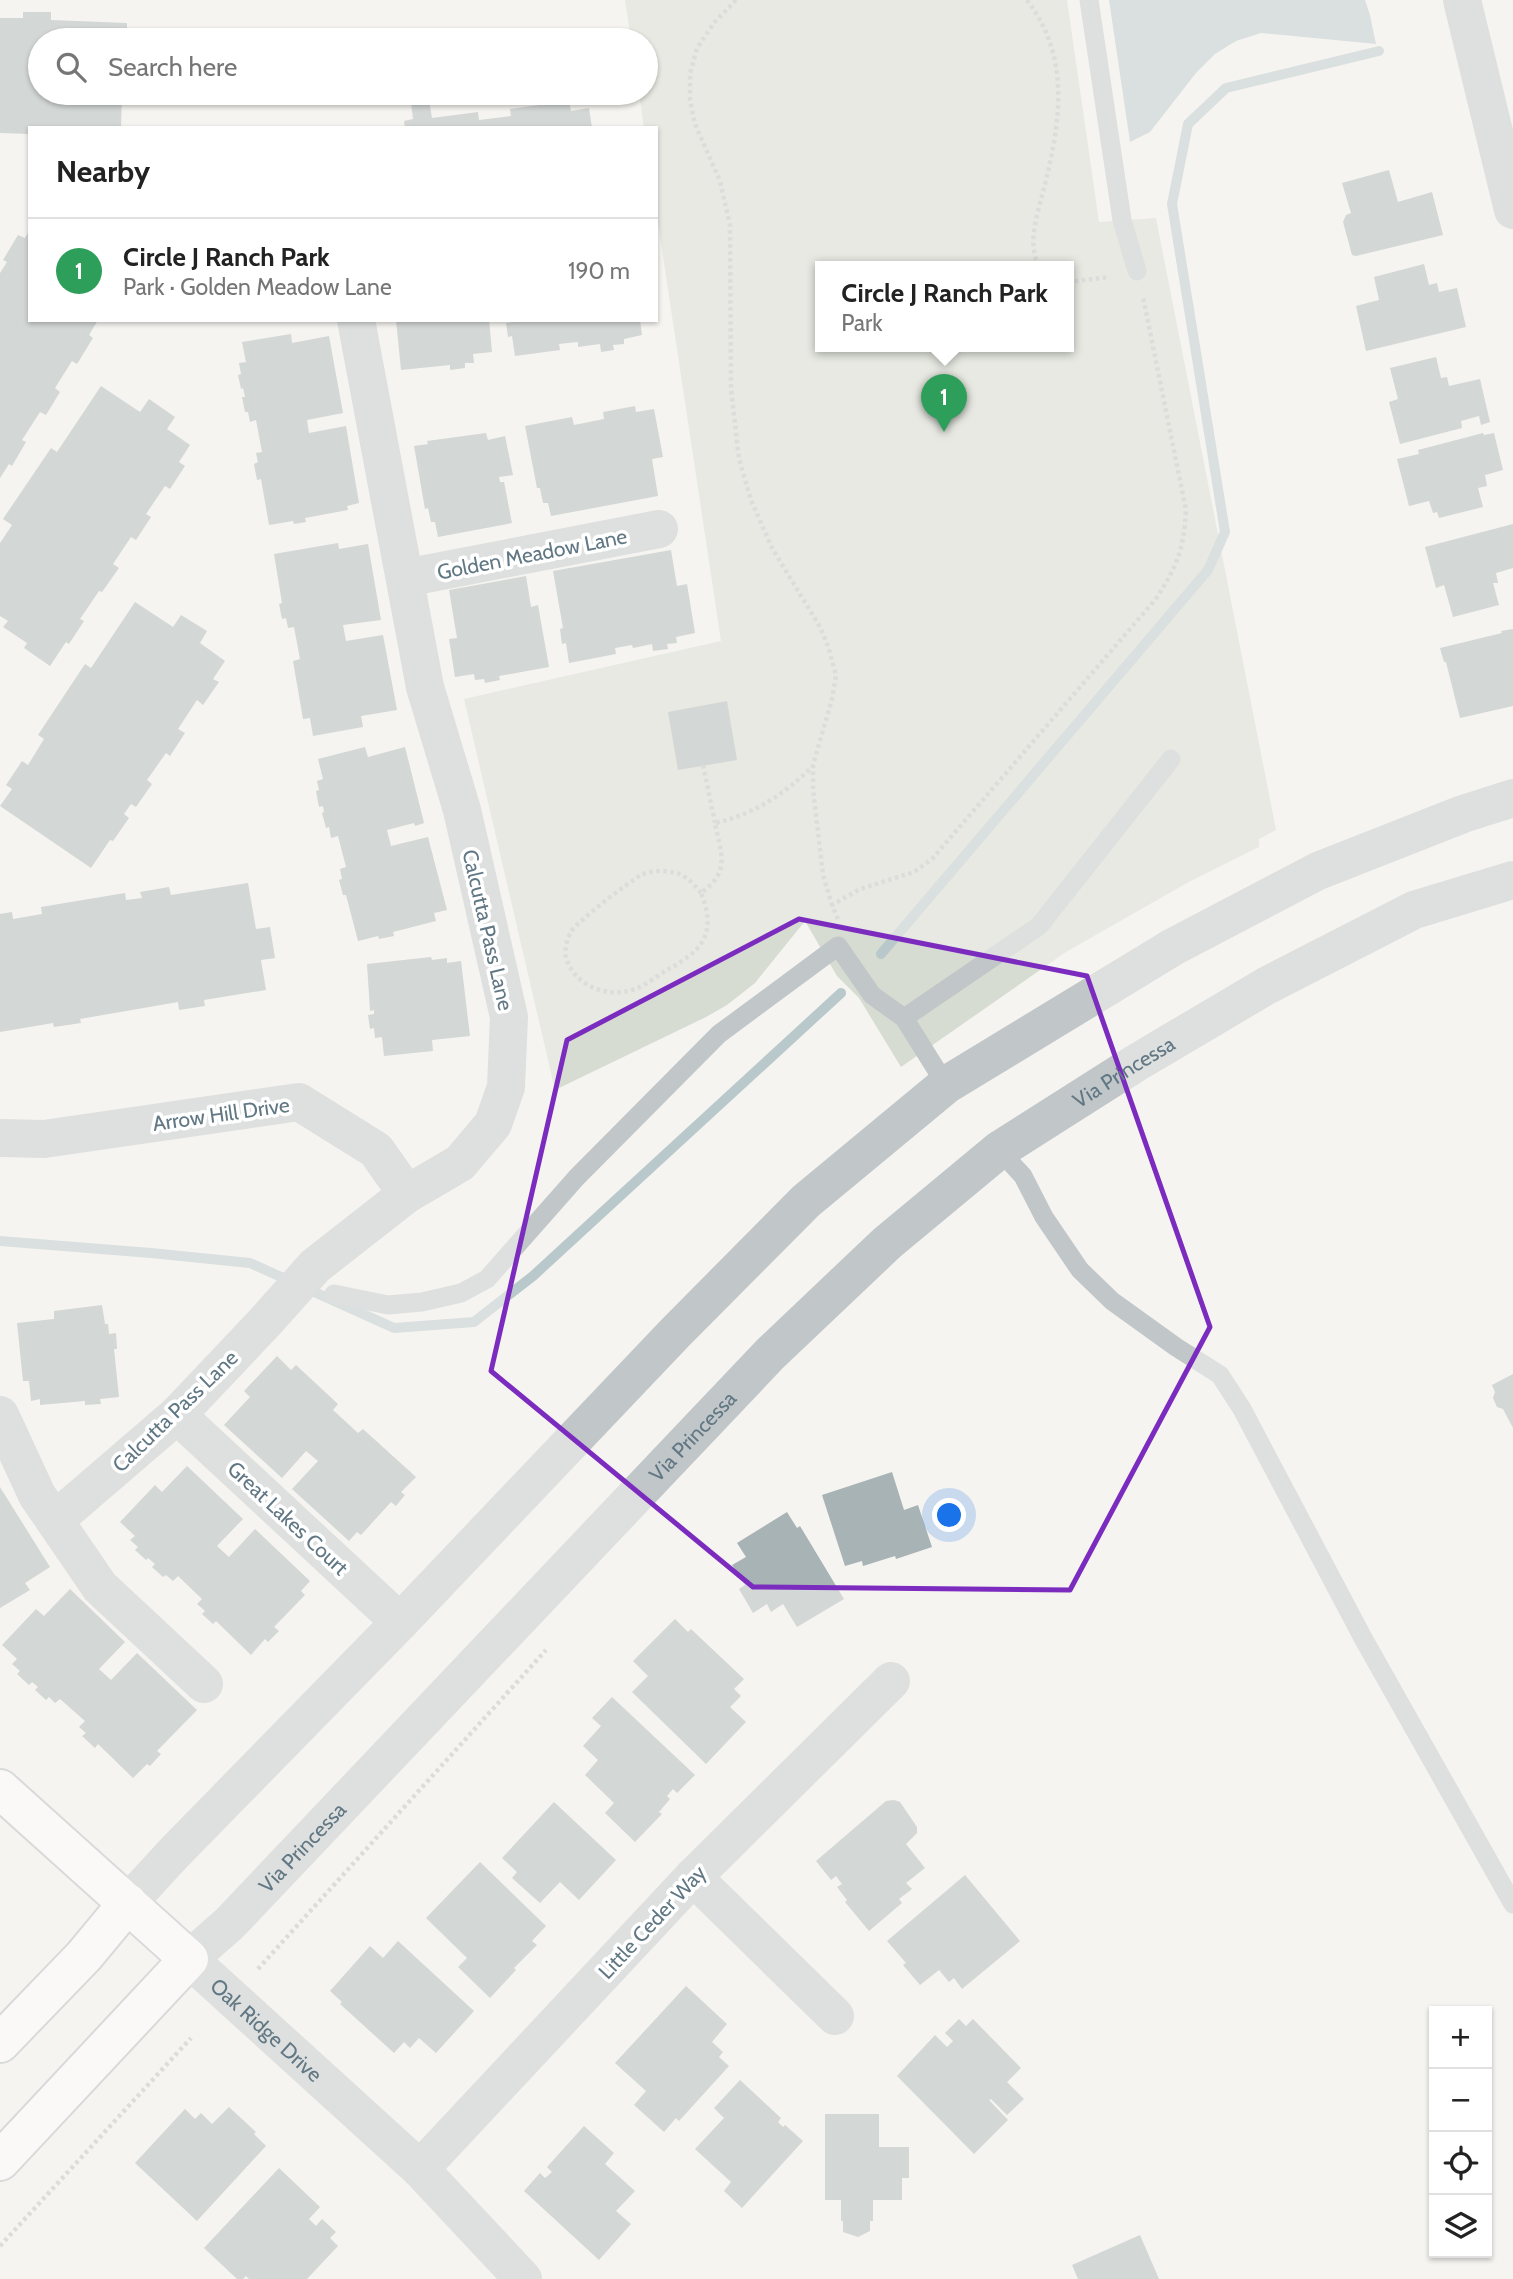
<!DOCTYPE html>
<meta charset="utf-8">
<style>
body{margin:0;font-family:Cabin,sans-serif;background:#f2f2f2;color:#222}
.controls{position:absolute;right:21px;bottom:21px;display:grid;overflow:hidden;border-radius:0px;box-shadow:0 2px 5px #0004}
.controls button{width:63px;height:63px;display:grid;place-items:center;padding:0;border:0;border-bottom:2px solid #e0e0e0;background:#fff;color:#222;font:35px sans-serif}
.you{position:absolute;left:950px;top:1516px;width:24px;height:24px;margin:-18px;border:5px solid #fff;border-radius:50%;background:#1a73e8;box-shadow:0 0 0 10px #1a73e833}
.badge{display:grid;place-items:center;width:46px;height:46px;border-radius:50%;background:#f22f13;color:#fff;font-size:23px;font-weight:700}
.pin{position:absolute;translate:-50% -58px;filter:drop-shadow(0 2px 4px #0008)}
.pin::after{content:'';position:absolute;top:37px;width:24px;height:21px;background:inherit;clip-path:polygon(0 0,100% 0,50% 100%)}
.popup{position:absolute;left:815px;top:261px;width:259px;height:91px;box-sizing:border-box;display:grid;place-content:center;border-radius:0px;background:#fff;filter:drop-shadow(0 2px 5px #0005);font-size:23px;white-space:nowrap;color:#767676}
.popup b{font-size:26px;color:#222}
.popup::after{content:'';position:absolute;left:50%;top:100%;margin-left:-14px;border:14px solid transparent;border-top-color:#fff}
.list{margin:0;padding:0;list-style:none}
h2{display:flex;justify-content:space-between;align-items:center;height:91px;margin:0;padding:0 28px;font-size:30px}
h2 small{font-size:23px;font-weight:400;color:#767676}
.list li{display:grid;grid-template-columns:46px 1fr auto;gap:21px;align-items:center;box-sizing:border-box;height:105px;padding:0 28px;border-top:2px solid #e0e0e0}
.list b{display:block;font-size:26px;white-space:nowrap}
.list p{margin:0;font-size:23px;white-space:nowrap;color:#767676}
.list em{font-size:23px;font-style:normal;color:#767676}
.icon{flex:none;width:38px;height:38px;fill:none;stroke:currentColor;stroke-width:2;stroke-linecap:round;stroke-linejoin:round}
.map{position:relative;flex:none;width:1513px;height:2279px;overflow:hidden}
.search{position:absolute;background:#fff;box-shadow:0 2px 5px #0004;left:28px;top:28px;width:630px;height:77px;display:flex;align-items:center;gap:18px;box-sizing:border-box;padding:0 24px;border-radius:38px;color:#767676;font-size:26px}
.panel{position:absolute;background:#fff;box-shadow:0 2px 5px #0004;left:28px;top:126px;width:630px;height:196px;border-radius:0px}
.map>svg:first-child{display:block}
.green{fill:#d6dcd1;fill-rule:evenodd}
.water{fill:#b8c8cb}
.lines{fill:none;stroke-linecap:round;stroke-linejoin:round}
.stream{stroke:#b8c8cb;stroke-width:10}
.building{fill:#a8b3b6}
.secondary-casing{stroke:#b3babd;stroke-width:42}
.path{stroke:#bdbfc1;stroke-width:4.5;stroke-dasharray:3.5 3.5;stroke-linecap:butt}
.service{stroke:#c1c6c9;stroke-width:19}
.minor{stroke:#c1c6c9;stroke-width:38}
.tertiary{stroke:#c1c6c9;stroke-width:38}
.secondary{stroke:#fff;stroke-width:38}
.marked{fill:none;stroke:#7b2cbf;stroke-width:5;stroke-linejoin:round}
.labels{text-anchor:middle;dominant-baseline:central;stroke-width:7;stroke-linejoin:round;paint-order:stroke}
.street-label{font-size:21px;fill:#617884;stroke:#fff}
</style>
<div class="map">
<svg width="1513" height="2279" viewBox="0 0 1513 2279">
<rect width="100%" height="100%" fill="#f5f4f0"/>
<path class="green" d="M625 0H1067L1099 222 1156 218 1276 830 1259 839V847L1187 883 1066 952 901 1067 859 998 837 976 805 921 755 983 727 1005 706 1017 555 1090 464 699 721 641 656 210V128H644L639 93H646V40H631ZM820 266H1068V346H820Z"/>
<path class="water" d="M1109 0H1365L1370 15 1376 44 1261 33 1236 41 1215 54 1196 73 1150 132 1130 142Z"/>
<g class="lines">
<path class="stream" d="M881 954 1208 570 1225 532 1172 204 1188 124 1226 88 1379 51
M0 1241 151 1253 250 1263 394 1328 474 1322 533 1276 841 993"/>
</g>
<path class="building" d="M23 12H51V20L127 23V40H40V93H122L121 128 37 127 30 128V134L0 133V18H23Z
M429 100 432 118 478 112 479 120 511 116 510 109 569 101 571 111 589 108 592 128H405L404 121 413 119 411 103Z
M1389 170 1398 202 1432 192 1443 235 1356 256 1352 255 1343 222 1346 215 1351 213 1342 183Z
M30 230V320H98L89 335 93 338 77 364 72 361 55 388 60 392 46 415 40 412 22 440 26 442 12 466 9 464 0 478V273L7 262 3 260 18 235 25 238Z
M1424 264 1429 285 1437 283 1439 292 1457 288 1466 327 1366 351 1356 306 1379 300 1374 277Z
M396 320H489L492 352 473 354 474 363H465V368L450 370V365L401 370Z
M512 320H640L642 335 624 339V344L613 345 614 350 601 352 600 344 578 347V342L559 344 560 350 515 356 512 336 508 337 506 323 513 322Z
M291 334 292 343 329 336 343 413 307 420 309 433 346 426 359 503 347 506 348 510 305 518 306 522 294 524 293 521 269 525 261 479 257 480 254 464 258 462 256 453 262 452 256 420 250 422 248 412H245L242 397H245L243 388 241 389 238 375 241 374 239 363 246 362 242 342Z
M1436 357 1441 378 1447 377 1449 386 1480 379 1490 422 1481 425 1479 416 1461 421 1462 428 1400 444 1389 402 1398 399 1390 368Z
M101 386 140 412 149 399 175 417 167 429 190 445 179 462 185 466 170 489 165 486 146 514 151 517 136 540 131 537 113 564 119 568 102 592 99 591 80 619 84 621 69 644 66 642 50 666 24 648 27 643 3 627 8 621 0 616V543L12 525 3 519 51 448 57 452Z
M635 406 636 412 654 409 663 457 652 459 658 496 551 516 548 503H543L540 488H537L525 426 572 417 574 425 604 419 603 412Z
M486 433 488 440 505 436 513 475 499 477 500 482H504L512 523 438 537 435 522H431L428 508 425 509 414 446 428 444 427 441Z
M1483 433 1484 435 1494 433 1503 470 1485 475 1487 486 1478 488 1483 507 1439 518 1437 512 1433 513 1429 501 1409 506 1397 459 1419 454 1418 450Z
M1513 524V568L1496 573 1498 583H1493L1499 605 1453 617 1444 585 1436 588 1425 547Z
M338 543 339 549 368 544 381 620 343 625 346 641 383 635 397 710 361 716 363 727 313 736 310 718 303 719 293 661 300 659 294 627 288 628 286 618 282 619 279 604 282 603 274 554Z
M671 550 677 586 687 584 695 633 676 637 677 643 667 644 668 649 653 651 652 644 633 648 632 645 615 648 616 654 569 663 566 643 562 644 560 629 563 628 553 571Z
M526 576 531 607 538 605 549 667 499 676 500 680 485 683 484 679 475 680 474 674 455 677 449 639 457 638 449 590Z
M135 602 173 627 181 615 207 631 200 643 225 661 213 679 219 682 203 705 197 700 178 729 185 733 170 756 166 753 147 780 152 784 136 807 131 804 124 814 129 818 113 841 110 840 91 868 0 806 12 789 6 785 22 761 28 765 44 739 38 735 85 664 91 668Z
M1513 629V706L1460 718 1446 662H1444L1440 648 1502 633 1501 631Z
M727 701 737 760 678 770 668 712Z
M365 747 368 757 405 747 424 823 415 826 414 823 387 830 391 846 428 837 447 910 434 913 436 921 393 932 394 936 379 939 378 936 358 941 346 895H343L339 880 342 879 340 869 346 867 338 836 331 838 329 827 326 828 322 813 324 812 323 806 319 807 316 791 319 790 317 781 323 779 318 759Z
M248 883 256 929 270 927 275 958 261 960 266 990 204 1000 205 1006 179 1010 178 1002 80 1019 81 1023 54 1027 53 1023 0 1032V914L12 912 13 919 42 914 41 907 125 893 126 900 142 898 140 892 169 887 171 895Z
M431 957 432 960 447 958V963L461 961 470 1036 432 1040 433 1051 384 1056 382 1037 375 1038 374 1028 370 1029 368 1015 374 1014V1010L370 1011 367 964Z
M102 1305 105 1324H108L109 1334 116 1333 117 1349H114L119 1397 100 1399 101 1404 85 1405V1401L40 1405V1399L31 1401 29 1381H23L17 1323 54 1319V1311Z
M277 1356 291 1370 296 1365 338 1404 333 1410 358 1433 363 1429 416 1477 401 1492 405 1495 396 1506 391 1502 361 1535 357 1532 349 1541 292 1489 318 1461 306 1451 282 1478 224 1425 250 1397 244 1391Z
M1513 1374V1428L1503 1409 1497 1407 1493 1398 1495 1392 1492 1385Z
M187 1466 243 1519 217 1546 229 1557 255 1529 310 1581 301 1591 305 1595 274 1627 279 1631 268 1642 265 1639 251 1655 216 1621 213 1624 202 1614 205 1611 197 1604 202 1599 178 1576 173 1581 166 1575 163 1577 152 1567 155 1564 148 1558 146 1560 135 1550 138 1547 130 1540 135 1536 120 1522 155 1485 162 1492Z
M892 1472 904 1510 918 1505 932 1547 896 1559 895 1556 863 1566 862 1561 845 1566 822 1495Z
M0 1487 50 1567 25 1583 30 1590 0 1608Z
M787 1512 797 1528 800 1526 844 1599 797 1627 783 1604 771 1612 767 1604 753 1613 739 1589 745 1585 732 1565 746 1557 737 1543Z
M70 1589 125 1642 99 1669 111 1680 137 1653 197 1710 157 1751 161 1754 150 1766 147 1764 133 1778 98 1744 95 1748 82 1736 86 1733 79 1727 85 1721 60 1699 55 1703 49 1697 46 1700 35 1690 38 1687 32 1682 29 1685 17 1674 20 1671 12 1664 17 1659 2 1645 36 1609 44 1616Z
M675 1619 688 1632 691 1629 744 1679 734 1689 741 1696 730 1707 746 1722 706 1764 632 1692 648 1676 633 1661Z
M612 1697 695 1775 677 1793 673 1789 667 1796 670 1799 659 1812 662 1814 635 1842 605 1813 614 1803 585 1775 598 1760 583 1746 601 1726 592 1718Z
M894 1800 900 1802 917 1827V1833L906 1844 925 1868 906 1883 912 1889 899 1899 902 1903 869 1931 845 1902 847 1900 837 1887 842 1884 836 1876 831 1880 816 1861 886 1801Z
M554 1802 616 1860 579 1900 560 1882 540 1903 512 1878 517 1872 502 1858Z
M480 1862 546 1926 532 1941 537 1945 514 1968 516 1970 490 1998 458 1967 467 1958 426 1918Z
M965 1875 1020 1941 962 1989 954 1978 949 1982 939 1970 920 1985 903 1965 906 1963 887 1941Z
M398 1941 474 2011 436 2053 419 2038 410 2048 404 2042 394 2053 340 2004 342 2002 330 1991 370 1946 383 1958Z
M686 1986 727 2024 712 2042 723 2052 719 2057 729 2066 679 2121 676 2118 664 2132 634 2105 646 2091 615 2063Z
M959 2019 966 2026 973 2019 1021 2068 1007 2082 1024 2099 1007 2115 991 2099 989 2100 1008 2120 974 2154 897 2076 935 2035 947 2047 953 2041 945 2033Z
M740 2080 781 2118 778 2122 783 2127 785 2125 803 2141 742 2208 724 2191 731 2182 695 2149 724 2118 714 2108Z
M229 2107 256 2132 254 2134 266 2146 197 2221 135 2163 185 2109 195 2119 201 2113 212 2124Z
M825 2114H879V2147H909V2178H902V2200H873V2221H870V2231L858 2237 843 2232V2221H841V2200H825Z
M584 2126 614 2153 605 2164 635 2191 616 2211 631 2224 599 2260 524 2191 540 2173 545 2178 552 2172 547 2167Z
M279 2168 320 2207 309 2219 316 2226 322 2219 336 2232 330 2238 338 2246 307 2279H249L246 2276 243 2279H237L204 2248Z
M1140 2235 1159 2279H1078L1072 2265Z"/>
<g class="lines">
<defs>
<path id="secondary" d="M0 1789 189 1959 0 2161
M0 2043 84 1956 128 1903"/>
</defs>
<use href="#secondary" class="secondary-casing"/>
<path class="path" d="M736 0 714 23 697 48 690 74V100L695 124 720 181 730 225 731 389 739 459 751 500 772 548 820 627 828 646 836 675 832 699 813 765V789L823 875 832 905
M1027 0C1072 59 1060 125 1043 192 1037 215 1027 244 1039 266
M1068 282 1110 277
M703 765 715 823
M701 893C693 883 685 874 672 872 662 870 649 871 641 875 629 882 576 922 571 932 567 939 564 950 566 958 574 986 609 999 635 989 646 985 657 976 667 970 683 961 704 949 707 929 709 917 706 905 701 893 731 871 721 855 715 823 753 815 786 793 813 766
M838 919 832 905 860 889 914 872 932 859 1155 600C1177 567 1184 549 1186 510L1143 297
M258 1969 546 1650
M0 2246 191 2038"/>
<path class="service" d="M1089 0 1122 220 1137 271
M946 1085 904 1018 1039 926 1171 759
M999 1150 1023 1176 1044 1217 1080 1270 1112 1301 1176 1347 1220 1375 1242 1409 1363 1638 1513 1904
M334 1294 388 1305 422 1302 461 1293 487 1279 577 1177 719 1034 838 946 872 995 904 1018"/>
<g class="minor">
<path d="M1462 0 1513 210"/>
<path d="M405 578 659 529"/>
<path d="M0 1138 44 1139 299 1102 376 1150 407 1194"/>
<path d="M0 1415 37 1495 100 1587 204 1684"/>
<path d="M177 1415 400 1622"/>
<path d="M55 1520 177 1415 265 1322 315 1266 407 1194 460 1163 493 1124 506 1087 509 1017 462 810 425 687 356 320"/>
<path d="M693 1877 835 2016"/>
<path id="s1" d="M189 1959 420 2169 523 2279"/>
<path d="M420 2169 693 1877 891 1681"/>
</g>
<g class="tertiary">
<path d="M128 1903 174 1853 400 1622 675 1333 806 1201 946 1085 1173 947 1318 871 1463 814 1513 798"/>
<path id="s2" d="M189 1959 229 1924 770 1354 887 1243 999 1150 1136 1063 1266 986 1414 910 1513 880"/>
</g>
<use href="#secondary" class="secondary"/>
</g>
<path d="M0 0H1513V2279H0ZM799 919 1087 976 1210 1327 1070 1590 753 1587 491 1371 567 1040Z" fill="#f5f4f0" fill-opacity=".55" fill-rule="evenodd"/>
<path class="marked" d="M799 919 1087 976 1210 1327 1070 1590 753 1587 491 1371 567 1040Z"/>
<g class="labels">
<g class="street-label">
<text transform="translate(532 554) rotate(-11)">Golden Meadow Lane</text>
<text transform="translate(488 930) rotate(77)">Calcutta Pass Lane</text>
<text stroke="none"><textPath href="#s2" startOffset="1293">Via Princessa</textPath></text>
<text transform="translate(221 1114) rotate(-8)">Arrow Hill Drive</text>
<text transform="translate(175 1411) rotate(-44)">Calcutta Pass Lane</text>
<text stroke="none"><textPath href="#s2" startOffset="726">Via Princessa</textPath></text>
<text transform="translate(288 1518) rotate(43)">Great Lakes Court</text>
<text stroke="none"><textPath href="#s2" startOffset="159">Via Princessa</textPath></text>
<text transform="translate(652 1922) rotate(-47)">Little Ceder Way</text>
<text stroke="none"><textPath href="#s1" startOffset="105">Oak Ridge Drive</textPath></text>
</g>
</g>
</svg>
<div class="controls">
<button>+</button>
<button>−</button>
<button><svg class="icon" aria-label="locate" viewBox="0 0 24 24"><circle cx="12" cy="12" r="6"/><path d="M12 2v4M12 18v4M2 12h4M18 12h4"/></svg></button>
<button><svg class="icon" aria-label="layers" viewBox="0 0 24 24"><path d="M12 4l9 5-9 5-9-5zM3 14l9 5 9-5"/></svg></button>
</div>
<div class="you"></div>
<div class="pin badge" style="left:944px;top:432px;background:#2e9e5b">1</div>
<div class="popup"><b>Circle J Ranch Park</b>Park</div>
<div class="search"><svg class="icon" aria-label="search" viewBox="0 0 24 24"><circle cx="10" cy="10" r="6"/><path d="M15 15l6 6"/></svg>Search here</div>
<section class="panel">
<h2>Nearby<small></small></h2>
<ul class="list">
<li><span class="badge" style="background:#2e9e5b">1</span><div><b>Circle J Ranch Park</b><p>Park · Golden Meadow Lane</p></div><em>190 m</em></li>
</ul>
</section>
</div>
